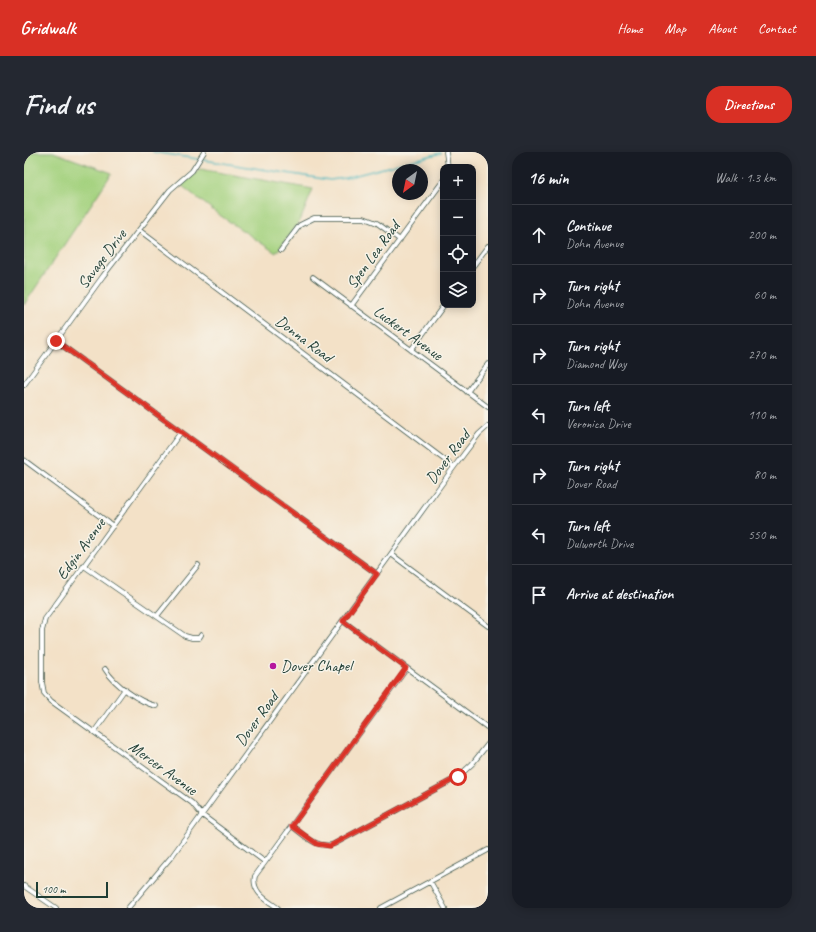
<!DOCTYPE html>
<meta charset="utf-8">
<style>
body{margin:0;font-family:Caveat,sans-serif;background:#242831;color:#f1f3f6}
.controls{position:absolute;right:12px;top:12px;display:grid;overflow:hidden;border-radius:8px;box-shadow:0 2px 10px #0003}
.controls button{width:36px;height:36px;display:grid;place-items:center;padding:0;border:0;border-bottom:1px solid #363941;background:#171b24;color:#f1f3f6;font:20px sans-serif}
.compass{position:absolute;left:368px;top:12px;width:36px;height:36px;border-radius:50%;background:#171b24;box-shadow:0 2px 10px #0003;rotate:213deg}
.scale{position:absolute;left:12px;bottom:10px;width:72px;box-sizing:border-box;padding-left:4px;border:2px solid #1f3d34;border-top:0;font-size:11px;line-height:14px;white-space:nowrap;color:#1f3d34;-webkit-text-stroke:3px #f7f3e8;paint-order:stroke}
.stop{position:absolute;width:12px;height:12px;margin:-9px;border:3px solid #d93025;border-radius:50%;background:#fff}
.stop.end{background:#d93025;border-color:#fff;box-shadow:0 1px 4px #0008}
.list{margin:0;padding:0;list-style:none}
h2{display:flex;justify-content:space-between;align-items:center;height:52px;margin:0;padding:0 16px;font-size:17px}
h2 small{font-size:13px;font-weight:400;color:#9ea1a6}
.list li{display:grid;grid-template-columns:26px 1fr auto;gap:12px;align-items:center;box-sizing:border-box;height:60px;padding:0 16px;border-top:1px solid #363941}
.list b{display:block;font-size:15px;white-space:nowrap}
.list p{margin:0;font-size:13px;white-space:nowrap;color:#9ea1a6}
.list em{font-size:13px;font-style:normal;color:#9ea1a6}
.icon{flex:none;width:22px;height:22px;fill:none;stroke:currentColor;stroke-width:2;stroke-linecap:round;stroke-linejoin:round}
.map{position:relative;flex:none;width:464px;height:756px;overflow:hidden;border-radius:16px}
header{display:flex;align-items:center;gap:24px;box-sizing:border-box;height:56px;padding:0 20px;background:#d93025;color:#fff}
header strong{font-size:19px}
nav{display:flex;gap:22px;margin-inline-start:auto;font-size:14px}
.intro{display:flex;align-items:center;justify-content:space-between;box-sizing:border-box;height:96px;padding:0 24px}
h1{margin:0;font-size:28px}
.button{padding:10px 18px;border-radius:16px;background:#d93025;color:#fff;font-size:14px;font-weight:700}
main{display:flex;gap:24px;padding:0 24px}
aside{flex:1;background:#171b24;border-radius:16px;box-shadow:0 2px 10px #0003}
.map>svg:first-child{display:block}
.green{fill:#a4d27f;stroke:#62885a}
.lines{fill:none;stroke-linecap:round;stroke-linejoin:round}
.stream{stroke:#46b5bc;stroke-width:1.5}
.minor-casing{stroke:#3f564a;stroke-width:5.5}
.minor{stroke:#fff;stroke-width:4}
.route{stroke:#d93025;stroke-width:5}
.poi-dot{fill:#b5179e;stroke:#f7f3e8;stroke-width:1.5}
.labels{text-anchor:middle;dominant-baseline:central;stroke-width:3;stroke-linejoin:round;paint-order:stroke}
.street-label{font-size:16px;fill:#1f3d34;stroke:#f7f3e8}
.poi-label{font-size:16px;fill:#1f3d34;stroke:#f7f3e8;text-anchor:start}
</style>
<header>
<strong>Gridwalk</strong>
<nav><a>Home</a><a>Map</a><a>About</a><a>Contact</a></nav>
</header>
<div class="intro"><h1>Find us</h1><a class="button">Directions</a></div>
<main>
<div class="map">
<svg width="464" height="756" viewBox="0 0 464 756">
<rect width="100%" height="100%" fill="#f7f3e8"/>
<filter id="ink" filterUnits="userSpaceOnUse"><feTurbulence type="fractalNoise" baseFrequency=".025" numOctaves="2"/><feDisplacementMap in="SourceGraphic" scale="8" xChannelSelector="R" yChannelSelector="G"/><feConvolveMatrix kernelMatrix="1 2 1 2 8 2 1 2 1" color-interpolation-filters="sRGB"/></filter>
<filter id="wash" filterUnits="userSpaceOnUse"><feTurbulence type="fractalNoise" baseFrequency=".012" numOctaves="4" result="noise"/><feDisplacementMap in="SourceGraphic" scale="16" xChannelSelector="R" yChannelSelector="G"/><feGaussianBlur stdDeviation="0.9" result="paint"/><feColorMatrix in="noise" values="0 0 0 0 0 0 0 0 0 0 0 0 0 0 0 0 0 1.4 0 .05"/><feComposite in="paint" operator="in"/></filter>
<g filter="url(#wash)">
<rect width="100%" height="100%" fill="#f3e1c7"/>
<path class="green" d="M0 0H29L88 21 0 153Z
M176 17 289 37 276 69 252 101 194 62 157 33Z"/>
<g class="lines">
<path class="stream" d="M129 0 306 28 321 26 417 1"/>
</g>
</g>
<g filter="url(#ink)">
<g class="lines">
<defs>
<path id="minor" d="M422 0 424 15
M115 78 430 315
M257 98 276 73 290 66H340L353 71 376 88
M449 114 464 94
M289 125 464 255
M327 154 419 29
M32 189 353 422
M387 198 420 153
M0 233 79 124 146 38 168 19 180 0
M443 240 464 212
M157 280 21 467 18 479V530L20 541 27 549 168 651 178 663 241 710
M0 308 89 374
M367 402 464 474
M60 414 161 484 168 486H175L177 483
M133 464 174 413
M319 469 464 576
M81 517C91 533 115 550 132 554
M70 580 101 537
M268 674C280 683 294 698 310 692L434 625 448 612 464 592
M406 729 421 756
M0 734 32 756
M104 756 148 704 430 315 455 282 464 274
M254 756C243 748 227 740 231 724L383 516
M357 756 464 698"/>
</defs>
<use href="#minor" class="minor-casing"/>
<use href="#minor" class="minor"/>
</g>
</g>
<g class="lines" filter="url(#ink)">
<path class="route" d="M32 189 353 422 319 469 382 516 268 674 293 692 306 694 434 625"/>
</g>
<circle class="poi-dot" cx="249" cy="514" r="4"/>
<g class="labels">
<g class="street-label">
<text transform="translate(349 103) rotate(-54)">Spen Lea Road</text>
<text transform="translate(78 107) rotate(-53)">Savage Drive</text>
<text transform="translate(384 181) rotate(36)">Luckert Avenue</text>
<text transform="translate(280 187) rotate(37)">Donna Road</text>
<text transform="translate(424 305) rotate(-53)">Dover Road</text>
<text transform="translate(57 397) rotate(-54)">Edgin Avenue</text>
<text transform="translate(233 567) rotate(-54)">Dover Road</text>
<text transform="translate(139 616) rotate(36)">Mercer Avenue</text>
</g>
<g class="poi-label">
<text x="257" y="514">Dover Chapel</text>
</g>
</g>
</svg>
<div class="controls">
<button>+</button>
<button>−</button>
<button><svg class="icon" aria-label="locate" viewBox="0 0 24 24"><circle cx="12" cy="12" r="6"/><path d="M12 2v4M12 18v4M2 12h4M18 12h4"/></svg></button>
<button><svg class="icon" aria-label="layers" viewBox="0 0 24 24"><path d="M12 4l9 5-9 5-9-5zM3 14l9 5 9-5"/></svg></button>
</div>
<svg class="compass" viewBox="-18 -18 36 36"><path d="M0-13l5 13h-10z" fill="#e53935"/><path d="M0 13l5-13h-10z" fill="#9ea1a6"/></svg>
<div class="scale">100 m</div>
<div class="stop" style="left:434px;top:625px"></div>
<div class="stop end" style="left:32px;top:189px"></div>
</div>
<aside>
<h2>16 min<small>Walk · 1.3 km</small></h2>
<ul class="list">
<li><svg class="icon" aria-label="ahead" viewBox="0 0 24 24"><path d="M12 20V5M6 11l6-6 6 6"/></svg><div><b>Continue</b><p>Dohn Avenue</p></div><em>200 m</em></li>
<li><svg class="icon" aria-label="right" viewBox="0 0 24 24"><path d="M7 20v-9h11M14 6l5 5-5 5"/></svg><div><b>Turn right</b><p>Dohn Avenue</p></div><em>60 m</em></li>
<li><svg class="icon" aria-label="right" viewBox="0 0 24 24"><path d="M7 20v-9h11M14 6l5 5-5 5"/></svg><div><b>Turn right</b><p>Diamond Way</p></div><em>270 m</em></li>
<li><svg class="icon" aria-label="left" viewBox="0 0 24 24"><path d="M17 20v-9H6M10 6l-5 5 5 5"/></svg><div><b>Turn left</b><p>Veronica Drive</p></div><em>110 m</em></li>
<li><svg class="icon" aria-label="right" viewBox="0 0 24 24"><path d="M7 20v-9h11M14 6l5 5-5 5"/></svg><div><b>Turn right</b><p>Dover Road</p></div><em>80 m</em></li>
<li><svg class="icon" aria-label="left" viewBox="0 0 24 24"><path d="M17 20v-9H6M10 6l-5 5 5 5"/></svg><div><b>Turn left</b><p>Dulworth Drive</p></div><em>550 m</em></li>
<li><svg class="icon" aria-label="arrive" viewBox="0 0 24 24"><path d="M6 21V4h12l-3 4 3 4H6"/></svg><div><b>Arrive at destination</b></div></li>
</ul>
</aside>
</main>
